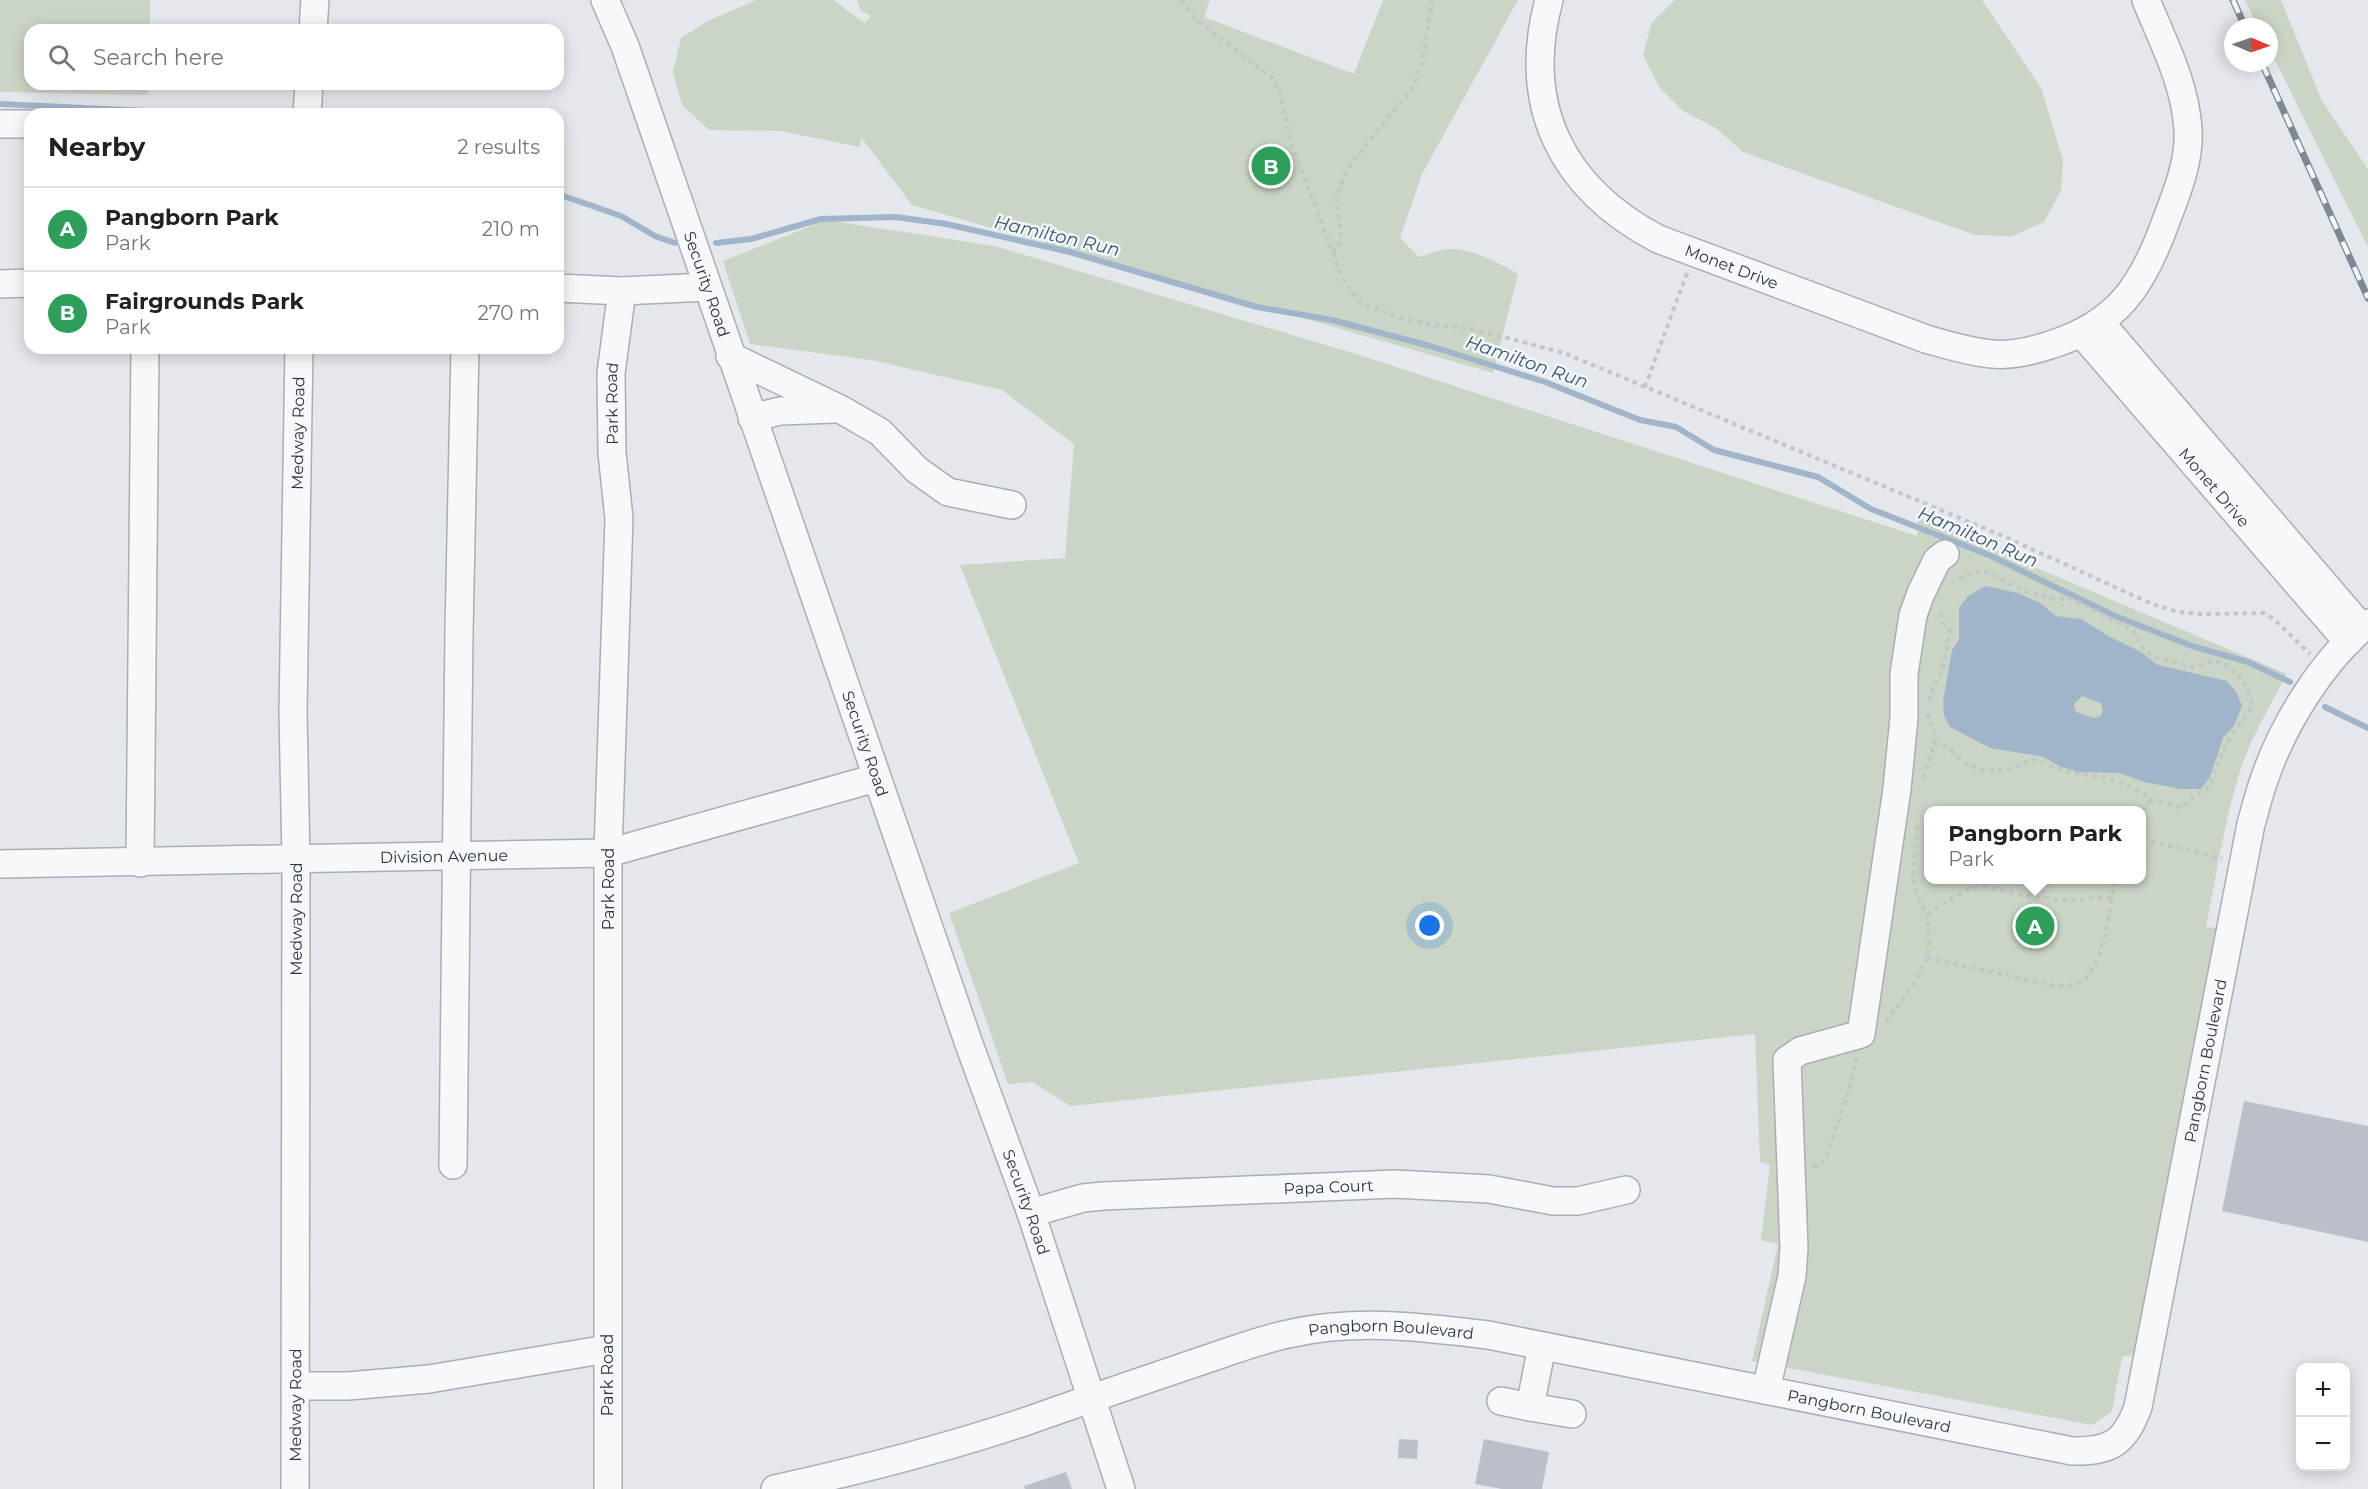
<!DOCTYPE html>
<meta charset="utf-8">
<style>
body{margin:0;font-family:Montserrat,sans-serif;background:#f6f6f6;color:#222}
.controls{position:absolute;right:18px;bottom:18px;display:grid;overflow:hidden;border-radius:12px;box-shadow:0 3px 15px #0003}
.controls button{width:54px;height:54px;display:grid;place-items:center;padding:0;border:0;border-bottom:2px solid #e0e0e0;background:#fff;color:#222;font:30px sans-serif}
.compass{position:absolute;left:2224px;top:18px;width:54px;height:54px;border-radius:50%;background:#fff;box-shadow:0 3px 15px #0003;rotate:92deg}
.you{position:absolute;left:1430px;top:926px;width:21px;height:21px;margin:-15px;border:4px solid #fff;border-radius:50%;background:#1a73e8;box-shadow:0 0 0 9px #1a73e833}
.badge{display:grid;place-items:center;width:39px;height:39px;border-radius:50%;background:#7c3aed;color:#fff;font-size:20px;font-weight:700}
.pin{position:absolute;translate:-50% -50%;border:3px solid #fff;box-shadow:0 2px 6px #0006}
.popup{position:absolute;left:1924px;top:806px;width:222px;height:78px;box-sizing:border-box;display:grid;place-content:center;border-radius:12px;background:#fff;filter:drop-shadow(0 2px 4px #0005);font-size:20px;white-space:nowrap;color:#767676}
.popup b{font-size:22px;color:#222}
.popup::after{content:'';position:absolute;left:50%;top:100%;margin-left:-12px;border:12px solid transparent;border-top-color:#fff}
.list{margin:0;padding:0;list-style:none}
h2{display:flex;justify-content:space-between;align-items:center;height:78px;margin:0;padding:0 24px;font-size:26px}
h2 small{font-size:20px;font-weight:400;color:#767676}
.list li{display:grid;grid-template-columns:39px 1fr auto;gap:18px;align-items:center;box-sizing:border-box;height:84px;padding:0 24px;border-top:2px solid #e0e0e0}
.list b{display:block;font-size:22px;white-space:nowrap}
.list p{margin:0;font-size:20px;white-space:nowrap;color:#767676}
.list em{font-size:20px;font-style:normal;color:#767676}
.icon{flex:none;width:33px;height:33px;fill:none;stroke:currentColor;stroke-width:2;stroke-linecap:round;stroke-linejoin:round}
.map{position:relative;flex:none;width:2368px;height:1489px;overflow:hidden}
.search{position:absolute;background:#fff;box-shadow:0 3px 15px #0003;left:24px;top:24px;width:540px;height:66px;display:flex;align-items:center;gap:15px;box-sizing:border-box;padding:0 21px;border-radius:18px;color:#767676;font-size:22px}
.panel{position:absolute;background:#fff;box-shadow:0 3px 15px #0003;left:24px;top:108px;width:540px;height:246px;border-radius:18px}
.map>svg:first-child{display:block}
.green{fill:#cad5c5;fill-rule:evenodd}
.water{fill:#a1b5ca;fill-rule:evenodd}
.lines{fill:none;stroke-linecap:round;stroke-linejoin:round}
.stream{stroke:#a1b5ca;stroke-width:6}
.building{fill:#bbc0c8}
.minor-casing{stroke:#a9aeb5;stroke-width:30}
.path{stroke:#c2c5ca;stroke-width:4;stroke-dasharray:4.5 4.5;stroke-linecap:butt}
.minor{stroke:#f7f8fa;stroke-width:27}
.rail-casing{stroke:#7e8794;stroke-width:7}
.rail{stroke:#f4f6f8;stroke-width:4.5;stroke-dasharray:14;stroke-linecap:butt}
.labels{text-anchor:middle;dominant-baseline:central;stroke-width:5;stroke-linejoin:round;paint-order:stroke}
.street-label{font-size:16px;fill:#2c3543;stroke:#f4f6f8}
.water-label{font-size:18px;font-style:italic;fill:#375576;stroke:#f4f6f8}
</style>
<div class="map">
<svg width="2368" height="1489" viewBox="0 0 2368 1489">
<rect width="100%" height="100%" fill="#e4e7eb"/>
<path class="green" d="M0 0H150V30H30V84H149L148 95 0 92Z
M756 0H833L865 23 871 16 861 11 857 0H1210L1204 17 1354 74 1383 0H1518L1422 174 1400 238 1419 257C1427 255 1434 251 1442 250 1468 245 1496 262 1518 274L1493 373 912 205 861 137 860 147 780 131 709 130 682 105 673 72 681 38 710 20Z
M1675 0H1982L2041 88 2063 160 2061 191 2044 222 2012 236 1975 235 1743 152 1716 128 1683 111 1659 87 1643 55 1652 22Z
M2245 0H2281L2322 101 2368 169V247L2269 48V27H2258Z
M826 220 995 246 1359 355 1917 536 1919 518 2287 674C2270 706 2250 739 2239 774 2224 824 2216 876 2206 927L2223 929 2139 1354 2122 1357 2112 1411 2092 1425 1752 1361 1778 1244 1761 1240 1770 1165 1760 1162 1755 1034 1071 1106 1032 1082 1008 1084 949 913 1079 863 960 565 1065 558 1074 444 1002 390 871 360 750 344 723 261ZM1928 810H2142V880H1928Z"/>
<path class="water" d="M1985 586 2018 593 2040 603 2056 616 2081 619 2112 638 2141 652 2158 665 2227 681 2237 693 2242 706 2234 726 2223 738 2210 777 2201 789H2181L2144 782 2120 773 2078 772 2059 766 2044 757 1990 748 1950 727 1944 715 1943 701 1952 650 1959 639V608L1968 596ZM2082 696 2100 703 2103 709 2101 716 2094 718 2076 712 2074 704Z"/>
<g class="lines">
<path class="stream" d="M0 104 209 114
M558 194 621 216 655 236 675 243
M716 243 751 239 821 219 896 217 946 224 1070 252 1257 307 1332 320 1430 346 1545 382 1640 420 1676 427 1714 450 1818 477 1871 509 1991 556 2115 616 2192 646 2248 662 2290 682
M2325 707 2368 728"/>
</g>
<path class="building" d="M2244 1101 2368 1126V1242L2222 1211Z
M1399 1439 1418 1440 1417 1459 1398 1458Z
M1484 1439 1549 1452 1542 1489H1502L1475 1484Z
M1066 1472 1072 1489H1025L1024 1486Z"/>
<g class="lines">
<defs>
<g id="minor">
<path id="s1" d="M605 0 625 46 969 1044 1031 1213 1121 1489"/>
<path id="s2" d="M1549 0C1520 107 1563 189 1658 239L1926 339C1948 345 1969 352 1992 354 2012 356 2032 351 2050 345 2118 324 2143 285 2166 221 2177 192 2190 161 2188 129 2185 83 2163 42 2146 0"/>
<path d="M313 30 315 0"/>
<path d="M307 114 309 84"/>
<path d="M0 124H30"/>
<path d="M0 284 30 283"/>
<path d="M558 288 622 291 707 287"/>
<path d="M2100 322 2362 628"/>
<path id="s3" d="M2081 333 2348 642"/>
<path d="M730 356 842 410 880 432 917 470 948 492 1012 505"/>
<path d="M752 418 780 411 835 409"/>
<path d="M140 863 145 348"/>
<path id="s4" d="M0 864 608 853 876 778"/>
<path d="M453 1165 459 632 465 348"/>
<path id="s5" d="M1031 1213 1083 1198 1103 1196 1395 1184 1489 1189 1553 1201H1578L1626 1190"/>
<path d="M1542 1346 1530 1407 1572 1414"/>
<path d="M295 1386H348L429 1379 607 1349"/>
<path d="M1766 1390 1792 1276 1794 1248 1787 1060 1800 1051 1861 1034 1897 789 1904 718V674L1913 615 1921 593 1937 560 1945 554"/>
<path d="M1501 1401 1530 1407"/>
<path id="s6" d="M295 1489 296 860 293 712 299 348"/>
<path id="s7" d="M608 1489V853L619 518 612 453 611 373 622 291"/>
<path id="s8" d="M775 1489C861 1470 947 1448 1030 1420 1086 1400 1142 1381 1198 1362 1229 1352 1261 1339 1293 1333 1358 1319 1423 1327 1488 1335L2072 1451C2110 1452 2125 1443 2138 1407L2251 824C2255 810 2259 794 2264 780 2283 724 2322 661 2368 623"/>
</g>
</defs>
<use href="#minor" class="minor-casing"/>
<path class="path" d="M1182 0 1196 20 1272 78 1280 94 1292 145 1342 278 1361 303 1403 319 1433 325 1469 328 1564 353 2003 536 2152 604 2178 612 2201 614 2264 613 2275 620 2310 654
M1333 253 1340 241 1341 229 1336 200 1343 178 1353 161 1411 90 1423 60 1432 0
M1645 387 1687 273
M1953 534 1960 519
M1929 701 1934 685 1942 672 1950 632 1943 622 1940 610
M1934 744C1949 743 1951 752 1961 760 1982 776 2011 772 2032 759L2068 772 2106 778 2132 787 2151 799 2181 808 2195 795 2209 787 2226 743 2251 708V699L2243 681 2232 669 2223 663 2212 661 2194 667 2156 658 2144 650 2133 630 2072 599H2051L2025 591 1984 571 1970 574 1953 581
M1923 778 1936 737 1931 726 1928 714
M2142 811 2151 799
M2142 839 2222 859
M1927 914 1966 890 1983 886 2026 896 2073 901 2094 897 2112 898 2114 880
M1927 958 2051 985C2061 986 2073 987 2082 981 2101 969 2108 919 2112 898
M1886 1022 1914 984 1927 958 1929 940 1927 914 1917 895 1913 880 1916 827
M1813 1166H1817L1825 1160 1848 1095 1856 1058"/>
<use href="#minor" class="minor"/>
<defs>
<path id="rail" d="M2233 0 2245 27
M2262 63 2368 298"/>
</defs>
<use href="#rail" class="rail-casing"/>
<use href="#rail" class="rail"/>
</g>
<g class="labels">
<g class="street-label">
<text stroke="none"><textPath href="#s2" startOffset="366">Monet Drive</textPath></text>
<text stroke="none"><textPath href="#s1" startOffset="302">Security Road</textPath></text>
<text stroke="none"><textPath href="#s7" startOffset="1086">Park Road</textPath></text>
<text stroke="none"><textPath href="#s6" startOffset="1056">Medway Road</textPath></text>
<text stroke="none"><textPath href="#s3" startOffset="204">Monet Drive</textPath></text>
<text stroke="none"><textPath href="#s1" startOffset="788">Security Road</textPath></text>
<text stroke="none"><textPath href="#s4" startOffset="444">Division Avenue</textPath></text>
<text stroke="none"><textPath href="#s7" startOffset="600">Park Road</textPath></text>
<text stroke="none"><textPath href="#s6" startOffset="570">Medway Road</textPath></text>
<text stroke="none"><textPath href="#s8" startOffset="1773">Pangborn Boulevard</textPath></text>
<text stroke="none"><textPath href="#s5" startOffset="300">Papa Court</textPath></text>
<text stroke="none"><textPath href="#s1" startOffset="1274">Security Road</textPath></text>
<text stroke="none"><textPath href="#s8" startOffset="640">Pangborn Boulevard</textPath></text>
<text transform="translate(607 1375) rotate(-90)">Park Road</text>
<text stroke="none"><textPath href="#s6" startOffset="84">Medway Road</textPath></text>
<text stroke="none"><textPath href="#s8" startOffset="1126">Pangborn Boulevard</textPath></text>
</g>
<g class="water-label">
<text transform="translate(1057 236) rotate(13)">Hamilton Run</text>
<text transform="translate(1527 362) rotate(19)">Hamilton Run</text>
<text transform="translate(1978 537) rotate(23)">Hamilton Run</text>
</g>
</g>
</svg>
<div class="controls">
<button>+</button>
<button>−</button>
</div>
<svg class="compass" viewBox="-18 -18 36 36"><path d="M0-13l5 13h-10z" fill="#e53935"/><path d="M0 13l5-13h-10z" fill="#767676"/></svg>
<div class="you"></div>
<div class="pin badge" style="left:2035px;top:926px;background:#2e9e5b">A</div>
<div class="popup"><b>Pangborn Park</b>Park</div>
<div class="pin badge" style="left:1271px;top:166px;background:#2e9e5b">B</div>
<div class="search"><svg class="icon" aria-label="search" viewBox="0 0 24 24"><circle cx="10" cy="10" r="6"/><path d="M15 15l6 6"/></svg>Search here</div>
<section class="panel">
<h2>Nearby<small>2 results</small></h2>
<ul class="list">
<li><span class="badge" style="background:#2e9e5b">A</span><div><b>Pangborn Park</b><p>Park</p></div><em>210 m</em></li>
<li><span class="badge" style="background:#2e9e5b">B</span><div><b>Fairgrounds Park</b><p>Park</p></div><em>270 m</em></li>
</ul>
</section>
</div>
